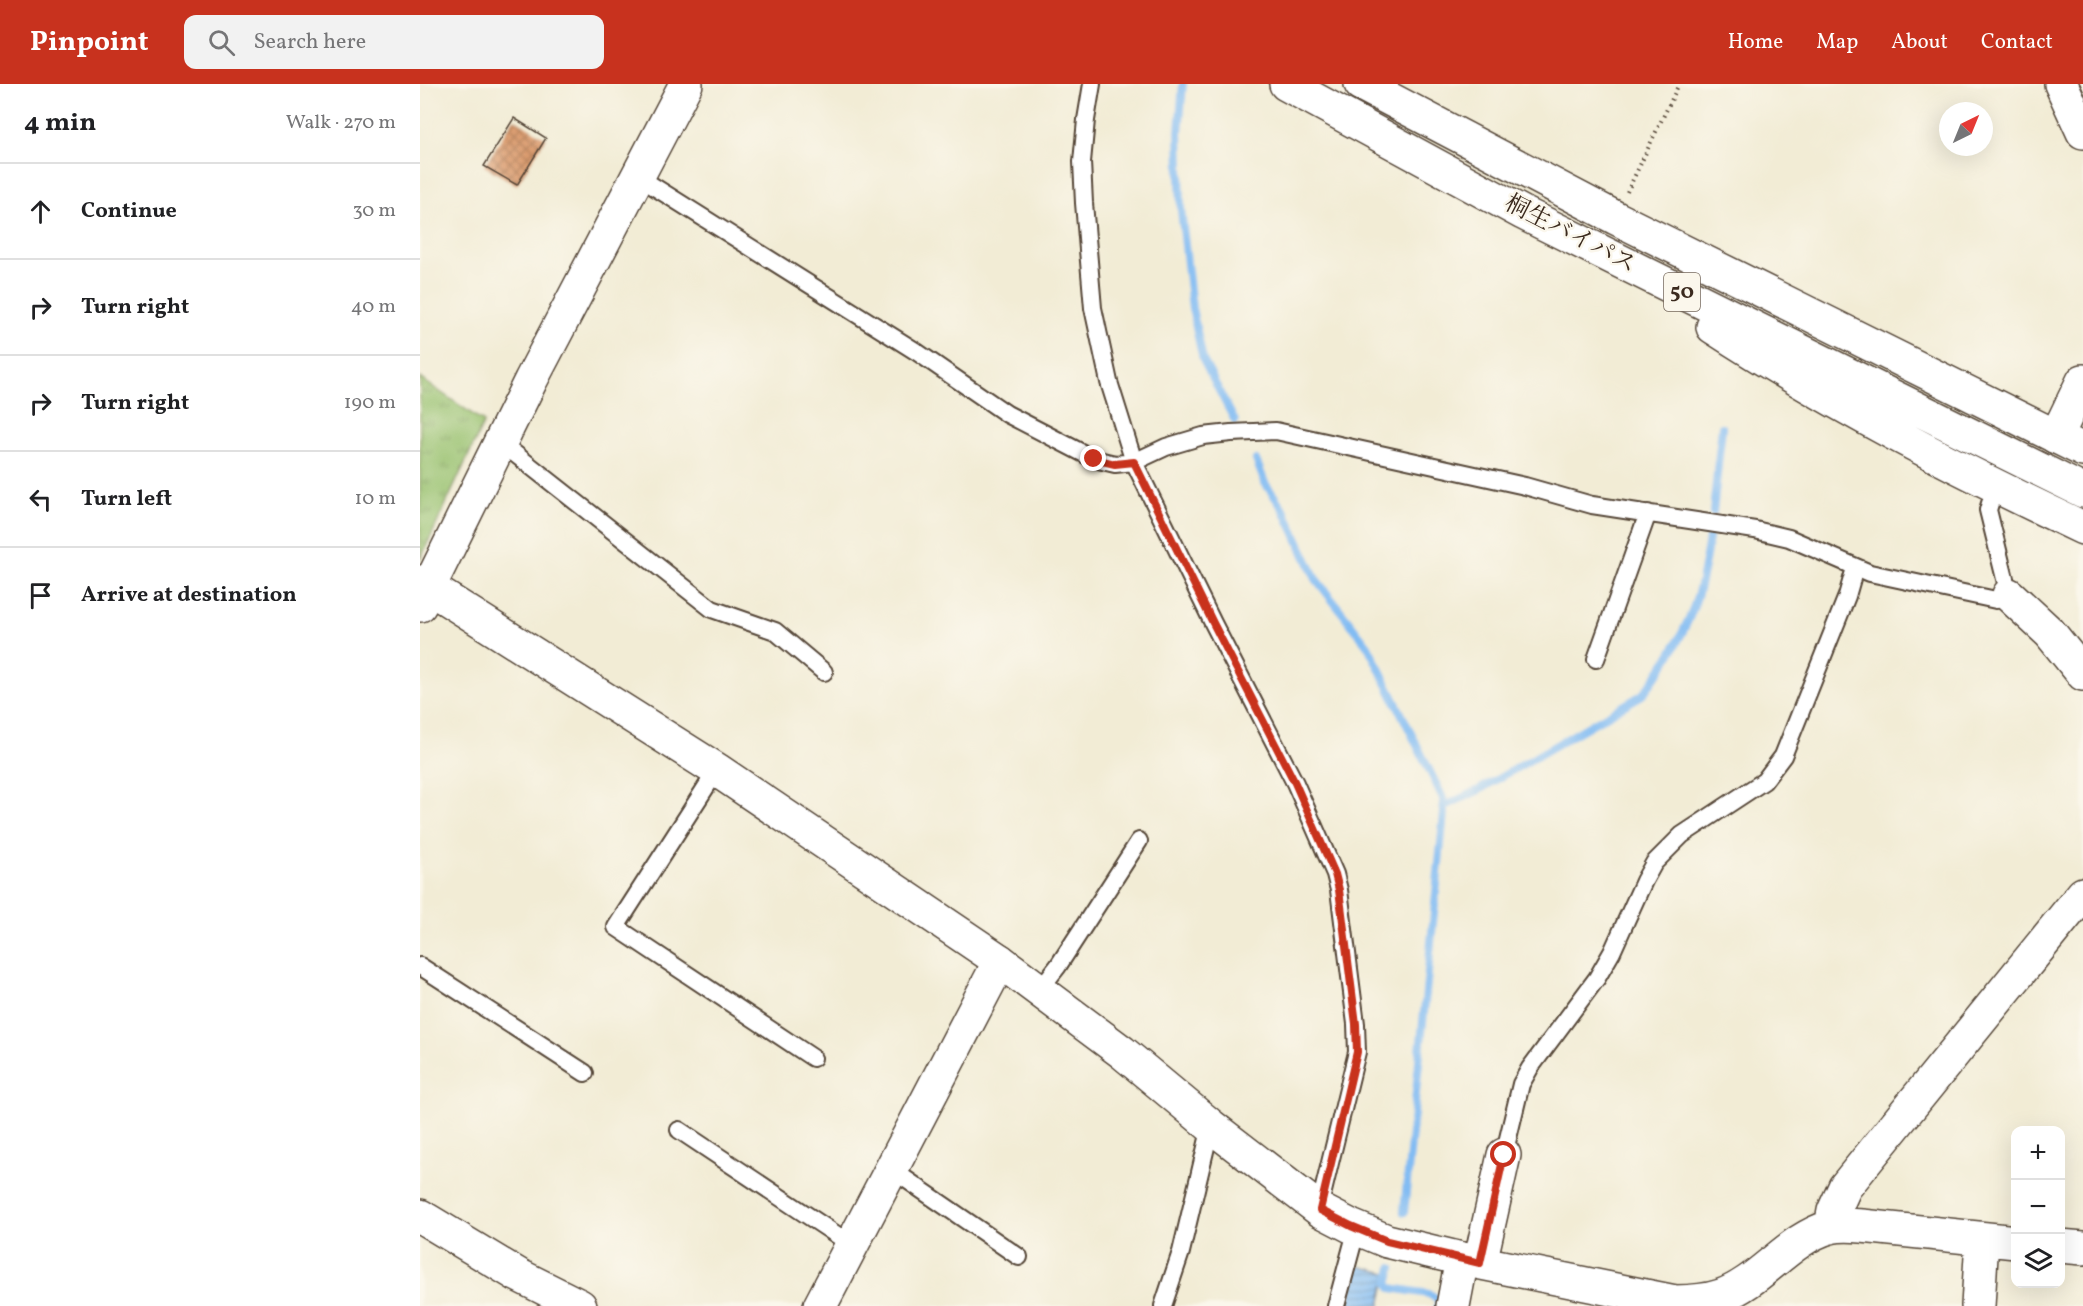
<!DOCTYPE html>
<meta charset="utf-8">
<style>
body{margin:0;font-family:Vollkorn,"Noto Serif JP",serif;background:#f2f2f2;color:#202124}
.controls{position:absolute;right:18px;bottom:18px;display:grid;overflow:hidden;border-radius:12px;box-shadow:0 6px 24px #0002}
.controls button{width:54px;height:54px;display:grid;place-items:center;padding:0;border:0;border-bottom:2px solid #e0e0e0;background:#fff;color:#202124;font:30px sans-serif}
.compass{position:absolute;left:1519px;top:18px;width:54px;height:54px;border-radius:50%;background:#fff;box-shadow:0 6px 24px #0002;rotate:43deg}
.stop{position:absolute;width:18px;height:18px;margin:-14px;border:4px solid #c8321e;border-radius:50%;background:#fff}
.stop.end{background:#c8321e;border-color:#fff;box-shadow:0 2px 6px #0008}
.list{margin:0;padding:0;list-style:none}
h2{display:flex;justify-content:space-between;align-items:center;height:78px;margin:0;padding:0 24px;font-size:26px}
h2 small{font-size:20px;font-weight:400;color:#757577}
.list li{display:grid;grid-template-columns:39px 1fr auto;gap:18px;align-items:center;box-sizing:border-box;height:96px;padding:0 24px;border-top:2px solid #e0e0e0}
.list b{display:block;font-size:22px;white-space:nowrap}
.list em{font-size:20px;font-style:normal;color:#757577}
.icon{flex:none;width:33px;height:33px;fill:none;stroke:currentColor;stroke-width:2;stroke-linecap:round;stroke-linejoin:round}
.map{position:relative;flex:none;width:1663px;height:1222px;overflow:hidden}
header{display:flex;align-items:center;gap:36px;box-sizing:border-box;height:84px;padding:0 30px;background:#c8321e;color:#fff}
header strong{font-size:28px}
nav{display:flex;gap:33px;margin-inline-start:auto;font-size:21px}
.search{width:420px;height:54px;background:#f2f2f2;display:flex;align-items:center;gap:15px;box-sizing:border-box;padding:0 21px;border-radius:12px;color:#757577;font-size:22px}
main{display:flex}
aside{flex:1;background:#fff}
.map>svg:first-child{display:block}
.park{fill:url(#park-tufts);stroke:#6a7646;stroke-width:1.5}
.water{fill:url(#water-rules);stroke:#5e7388;stroke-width:1.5}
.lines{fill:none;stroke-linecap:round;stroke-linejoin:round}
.stream{stroke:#82bcf3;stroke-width:8}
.building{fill:url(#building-cross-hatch)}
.lane-casing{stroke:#564739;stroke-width:20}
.street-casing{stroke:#564739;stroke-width:36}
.secondary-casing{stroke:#564739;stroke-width:36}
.highway-casing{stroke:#564739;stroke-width:36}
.path{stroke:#564739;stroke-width:4;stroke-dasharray:1.5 4.5;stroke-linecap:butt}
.lane{stroke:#fff;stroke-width:16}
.street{stroke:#fff;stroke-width:33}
.secondary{stroke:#fff;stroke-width:33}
.highway{stroke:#fff;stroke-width:33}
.route{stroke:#c8321e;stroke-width:8}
.labels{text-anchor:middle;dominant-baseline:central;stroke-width:5;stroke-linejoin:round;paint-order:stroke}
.shield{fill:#fbf7ec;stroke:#75685c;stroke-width:1.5}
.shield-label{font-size:22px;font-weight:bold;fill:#3b2a1e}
.street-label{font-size:24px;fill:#3b2a1e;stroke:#fbf7ec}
</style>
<header>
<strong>Pinpoint</strong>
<div class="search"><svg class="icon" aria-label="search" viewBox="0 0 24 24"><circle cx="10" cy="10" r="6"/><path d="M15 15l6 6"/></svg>Search here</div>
<nav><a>Home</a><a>Map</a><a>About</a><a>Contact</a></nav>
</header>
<main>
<aside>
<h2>4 min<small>Walk · 270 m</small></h2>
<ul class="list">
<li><svg class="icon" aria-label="ahead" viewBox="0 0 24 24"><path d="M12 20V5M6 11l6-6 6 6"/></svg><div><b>Continue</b></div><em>30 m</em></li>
<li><svg class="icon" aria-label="right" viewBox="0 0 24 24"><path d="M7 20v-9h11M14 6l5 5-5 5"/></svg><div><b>Turn right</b></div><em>40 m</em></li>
<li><svg class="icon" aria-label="right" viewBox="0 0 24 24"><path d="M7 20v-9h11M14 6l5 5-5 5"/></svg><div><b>Turn right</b></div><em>190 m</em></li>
<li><svg class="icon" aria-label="left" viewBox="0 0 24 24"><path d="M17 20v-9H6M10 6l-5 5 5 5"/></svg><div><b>Turn left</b></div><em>10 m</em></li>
<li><svg class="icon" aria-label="arrive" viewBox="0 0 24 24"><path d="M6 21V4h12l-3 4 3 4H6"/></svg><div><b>Arrive at destination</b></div></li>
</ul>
</aside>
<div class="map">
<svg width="1663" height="1222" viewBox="0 0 1663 1222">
<defs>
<pattern id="park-tufts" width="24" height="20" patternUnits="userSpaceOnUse" patternTransform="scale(1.5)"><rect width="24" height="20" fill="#98c16e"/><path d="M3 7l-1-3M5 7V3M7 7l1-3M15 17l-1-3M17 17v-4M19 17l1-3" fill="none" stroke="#7d9d5a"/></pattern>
<pattern id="water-rules" width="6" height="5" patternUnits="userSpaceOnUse" patternTransform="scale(1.5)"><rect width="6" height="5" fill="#82bcf3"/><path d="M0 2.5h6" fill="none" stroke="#6c99c4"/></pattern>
<pattern id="building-cross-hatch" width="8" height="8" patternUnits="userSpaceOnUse" patternTransform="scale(1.5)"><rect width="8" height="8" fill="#da9b6e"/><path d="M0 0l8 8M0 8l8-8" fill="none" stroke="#b27f5a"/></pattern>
</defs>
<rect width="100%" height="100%" fill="#fbf7ec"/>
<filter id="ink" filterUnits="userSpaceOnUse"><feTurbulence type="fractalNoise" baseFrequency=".0167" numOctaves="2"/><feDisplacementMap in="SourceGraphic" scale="12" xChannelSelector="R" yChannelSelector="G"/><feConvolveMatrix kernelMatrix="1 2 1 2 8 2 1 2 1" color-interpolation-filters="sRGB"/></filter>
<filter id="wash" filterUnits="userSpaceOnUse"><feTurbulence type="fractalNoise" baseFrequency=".008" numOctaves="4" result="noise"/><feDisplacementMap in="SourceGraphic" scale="24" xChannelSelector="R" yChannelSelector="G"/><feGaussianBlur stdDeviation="1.35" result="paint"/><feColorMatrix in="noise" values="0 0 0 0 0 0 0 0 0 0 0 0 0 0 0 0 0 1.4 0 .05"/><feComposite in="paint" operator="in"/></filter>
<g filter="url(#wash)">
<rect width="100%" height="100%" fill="#f2ecd5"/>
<path class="park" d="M0 294 64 338 0 476Z"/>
<path class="water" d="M938 1182 967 1189 960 1222H928Z"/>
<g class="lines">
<path class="stream" d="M763 0 759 48 761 125 772 224 783 276 815 337
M836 376 845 399 864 426 896 495 948 562 1023 714 1024 729 984 1128
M1293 428 1302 343
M1024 722 1057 707 1222 611C1244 584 1269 543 1278 509 1283 491 1286 472 1289 454
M972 1184 968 1199 971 1204 1009 1210 1019 1216 1018 1222"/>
</g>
<g id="blocks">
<path class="building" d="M94 34 126 54 97 101 64 82Z"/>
</g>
</g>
<g filter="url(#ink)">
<use href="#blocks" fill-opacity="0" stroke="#564739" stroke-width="1.5"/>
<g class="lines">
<defs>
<path id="lane" d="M672 0 666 36 662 78 664 119 673 224 689 298 714 378 793 539 875 699 915 790 919 806 936 940 937 968 899 1124
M217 92 497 268 587 330 674 375 695 380 714 378 746 363 783 352 811 349 856 347 1105 402 1172 421 1335 446 1369 454 1450 489 1576 516 1589 511 1568 426 1575 403
M80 358 292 525 355 547 404 588
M1176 575 1228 429
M297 686 196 843 393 974
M0 882 165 989
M620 905 638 882 719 757
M259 1046 432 1161
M1084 1071 1101 1000 1110 984 1177 894 1192 868 1224 797 1234 779 1262 751 1344 697 1363 672 1427 512 1435 484
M471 1085 599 1173
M743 1222 761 1168 791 1042
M916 1222 937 1144"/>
<path id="street" d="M1641 0 1663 48
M1636 353 1663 297
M1589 511 1630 549 1663 590
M0 1132 98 1191 160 1222
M1411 1143 1414 1127 1425 1103 1663 810
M1640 1162 1663 1164
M1042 1175 1255 1218C1271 1218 1286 1217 1301 1212 1342 1197 1368 1155 1410 1143 1421 1140 1432 1141 1442 1142L1596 1158
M1060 1179 1084 1071
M400 1222 580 877
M1558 1222 1562 1155"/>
<path id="secondary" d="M0 498 297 686 580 877 702 968 791 1042 900 1126 931 1142 967 1157 1042 1175 1033 1222
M0 521 111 296 266 0"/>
<path id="highway" d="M866 0 1103 129 1663 407
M941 0 1196 134 1663 366
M1293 243C1411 320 1536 384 1663 444"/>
</defs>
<use href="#lane" class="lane-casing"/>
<use href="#street" class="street-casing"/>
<use href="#secondary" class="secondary-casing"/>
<use href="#highway" class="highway-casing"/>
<path class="path" d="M1207 108 1259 0"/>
<use href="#lane" class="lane"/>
<use href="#street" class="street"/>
<use href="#secondary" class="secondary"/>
<use href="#highway" class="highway"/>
</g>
</g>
<g class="lines" filter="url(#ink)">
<path class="route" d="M674 375 695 380 714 378 793 539 875 699 915 790 919 806 936 940 937 968 900 1126 931 1142 967 1157 1060 1179 1084 1071"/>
</g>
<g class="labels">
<rect class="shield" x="1244" y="189" width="36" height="38" rx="4.5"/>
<g class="shield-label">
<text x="1262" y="208">50</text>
</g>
<g class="street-label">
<text transform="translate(1150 151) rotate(27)">桐生バイパス</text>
</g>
</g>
</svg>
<div class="controls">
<button>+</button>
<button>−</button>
<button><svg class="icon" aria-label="layers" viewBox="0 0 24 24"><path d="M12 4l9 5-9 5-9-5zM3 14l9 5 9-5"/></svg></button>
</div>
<svg class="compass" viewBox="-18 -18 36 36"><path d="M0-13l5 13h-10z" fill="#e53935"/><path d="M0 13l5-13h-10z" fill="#757577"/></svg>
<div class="stop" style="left:1084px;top:1071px"></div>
<div class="stop end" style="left:674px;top:375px"></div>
</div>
</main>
